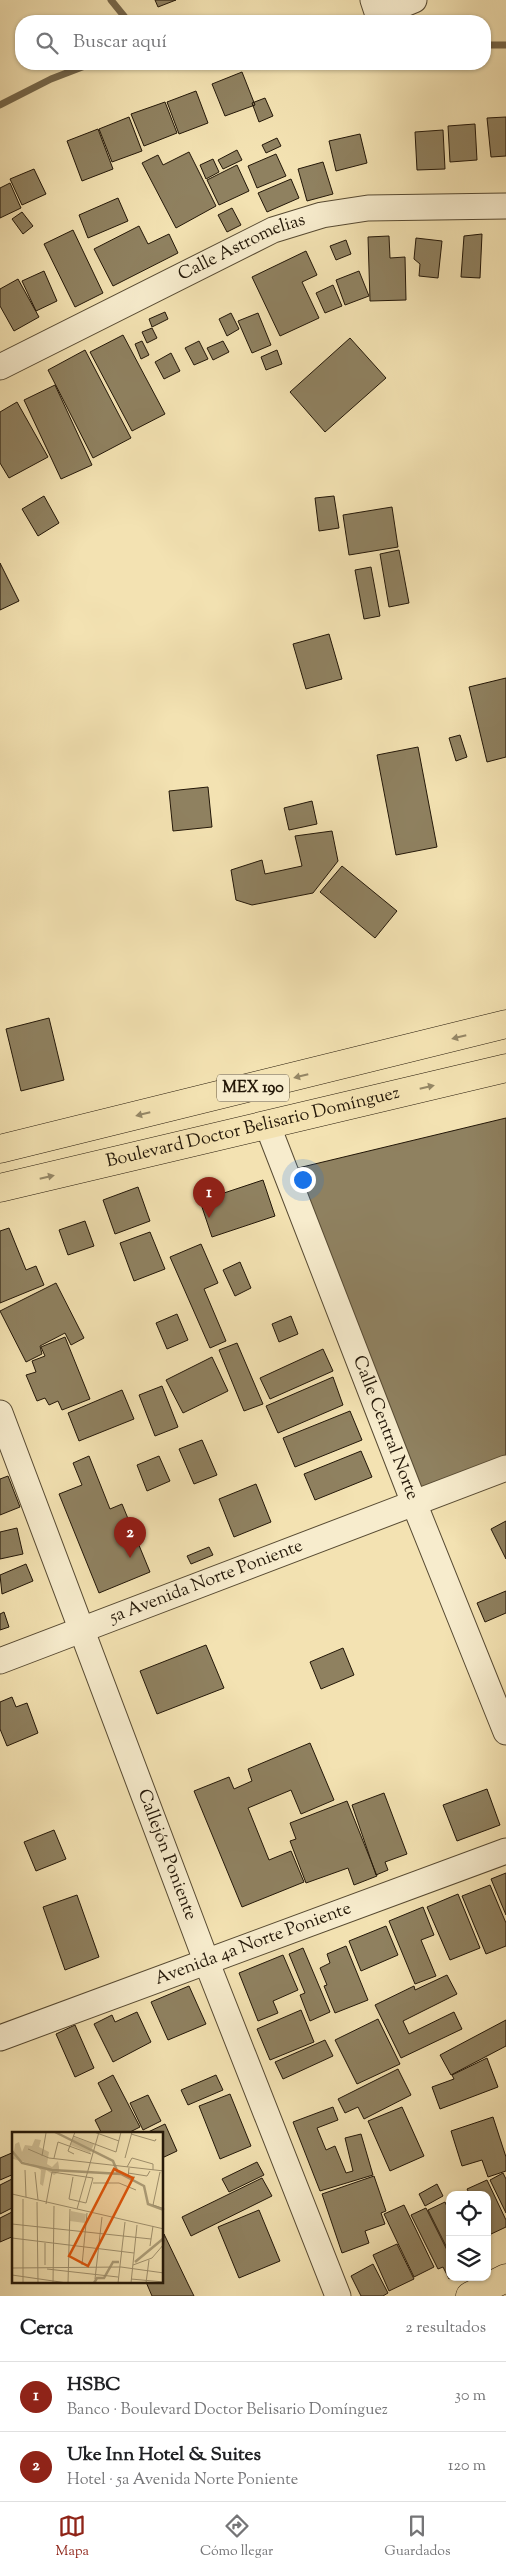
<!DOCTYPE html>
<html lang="es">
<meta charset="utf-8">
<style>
body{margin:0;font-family:"Sorts Mill Goudy",serif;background:#f2f2f2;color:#202124}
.controls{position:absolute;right:15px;bottom:15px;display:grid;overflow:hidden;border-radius:10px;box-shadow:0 1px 4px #0004}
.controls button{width:45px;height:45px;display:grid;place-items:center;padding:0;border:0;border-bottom:1px solid #e0e0e0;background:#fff;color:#202124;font:25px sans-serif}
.you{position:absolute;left:302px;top:1179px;width:18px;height:18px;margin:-12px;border:4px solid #fff;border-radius:50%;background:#1a73e8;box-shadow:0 0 0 8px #1a73e833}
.badge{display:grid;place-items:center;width:32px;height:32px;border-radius:50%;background:#8f2418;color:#fff;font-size:16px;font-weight:700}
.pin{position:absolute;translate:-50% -41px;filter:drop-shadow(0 1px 2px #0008)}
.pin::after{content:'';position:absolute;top:26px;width:18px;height:15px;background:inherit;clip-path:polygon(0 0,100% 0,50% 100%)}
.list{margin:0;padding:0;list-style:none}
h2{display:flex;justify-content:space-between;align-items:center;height:65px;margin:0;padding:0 20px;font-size:21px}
h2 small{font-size:16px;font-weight:400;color:#757577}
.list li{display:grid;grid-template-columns:32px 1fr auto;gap:15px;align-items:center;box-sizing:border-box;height:70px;padding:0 20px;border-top:1px solid #e0e0e0}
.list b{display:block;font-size:19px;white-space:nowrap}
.list p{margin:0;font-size:16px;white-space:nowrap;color:#757577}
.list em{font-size:16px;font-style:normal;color:#757577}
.icon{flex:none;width:28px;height:28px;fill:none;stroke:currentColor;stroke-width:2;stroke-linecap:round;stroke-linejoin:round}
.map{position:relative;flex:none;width:506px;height:2296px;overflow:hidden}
.search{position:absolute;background:#fff;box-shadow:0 1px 4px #0004;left:15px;right:15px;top:15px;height:55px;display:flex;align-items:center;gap:12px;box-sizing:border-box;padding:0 18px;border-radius:20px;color:#757577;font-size:19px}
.sheet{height:205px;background:#fff}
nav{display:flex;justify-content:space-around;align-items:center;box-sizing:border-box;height:70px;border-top:1px solid #e0e0e0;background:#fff;font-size:14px;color:#757577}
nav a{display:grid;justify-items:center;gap:2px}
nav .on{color:#8f2418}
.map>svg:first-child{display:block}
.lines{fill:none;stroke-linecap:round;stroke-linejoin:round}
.stream{stroke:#75674b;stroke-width:7}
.building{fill:#8f8160;stroke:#231708}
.minor-casing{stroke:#574a32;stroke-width:27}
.major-casing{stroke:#231708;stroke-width:29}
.minor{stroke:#f7eccd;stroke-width:25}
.major{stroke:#f3e2b2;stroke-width:28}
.oneway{fill:#958766}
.labels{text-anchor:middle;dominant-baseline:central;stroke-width:4.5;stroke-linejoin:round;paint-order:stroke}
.shield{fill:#f7eccd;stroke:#635743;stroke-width:1}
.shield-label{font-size:16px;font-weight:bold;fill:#231708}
.street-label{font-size:18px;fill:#231708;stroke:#f7eccd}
.inset-river{fill:none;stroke:#ac9d78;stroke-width:2.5}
.inset-road{fill:none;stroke:#a0916e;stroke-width:1}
.view{fill:#de560c;fill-opacity:0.15;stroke:#de560c;stroke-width:2.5}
.inset-edge{fill:none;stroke:#231708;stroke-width:2.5}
</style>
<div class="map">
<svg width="506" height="2296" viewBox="0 0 506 2296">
<rect width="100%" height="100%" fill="#f3e2b2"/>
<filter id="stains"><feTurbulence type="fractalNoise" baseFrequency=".004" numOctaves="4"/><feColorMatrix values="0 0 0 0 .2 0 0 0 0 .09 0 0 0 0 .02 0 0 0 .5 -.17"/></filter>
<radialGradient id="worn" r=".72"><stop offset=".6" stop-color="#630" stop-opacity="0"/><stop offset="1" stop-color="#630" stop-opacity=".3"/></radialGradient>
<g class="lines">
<path class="stream" d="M111 0 128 21
M485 45H506
M0 105 51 79 90 64"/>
</g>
<path class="building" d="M155 0H176L158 7Z
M242 72 255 105 225 116 212 84Z
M196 91 208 123 179 134 167 102Z
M265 98 273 116 259 122 252 103Z
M165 102 177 133 144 146 131 114Z
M129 117 142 151 112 162 99 129Z
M506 117V156L491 157 487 118Z
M475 124 477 160 450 162 448 126Z
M98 129 113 169 82 181 67 141Z
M443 130 445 169 417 170 415 132Z
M360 134 367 163 336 171 329 141Z
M277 138 281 146 266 153 262 145Z
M237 150 242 160 223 169 218 160Z
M189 152 216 206 176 228 142 163 158 155 163 165Z
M276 154 286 176 257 188 248 166Z
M213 159 219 172 206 179 200 165Z
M323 162 333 194 307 201 298 169Z
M237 165 249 191 219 205 207 180Z
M34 169 46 194 22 205 10 179Z
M291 179 299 198 267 212 258 193Z
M10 183 21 208 0 218V188Z
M118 198 128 221 88 238 79 215Z
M232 208 241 225 227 232 218 215Z
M22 212 33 226 23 234 12 219Z
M139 226 148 244 169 234 178 253 113 286 94 249Z
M73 230 103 293 75 307 44 244Z
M482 234 480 278 461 277 464 236Z
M389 236 390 258 405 257 406 300 370 301 368 237Z
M416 238 442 241 438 278 419 276 420 264 414 259Z
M346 240 351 254 336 260 330 246Z
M306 251 317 275 302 282 319 318 280 336 252 277Z
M44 271 57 301 36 311 22 281Z
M359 271 369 296 345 305 336 280Z
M18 279 39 317 14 331 0 306V289Z
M333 285 342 306 325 313 316 293Z
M165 312 168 319 152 327 149 319Z
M231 313 239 329 227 336 219 319Z
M258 313 271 345 252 353 238 321Z
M152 328 157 338 147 343 142 332Z
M123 335 165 414 132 431 90 352Z
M350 338 386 378 325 432 290 392Z
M142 341 149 355 141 359 135 344Z
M199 341 208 359 194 365 185 348Z
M223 341 229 352 213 360 207 348Z
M85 350 131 438 93 458 48 370Z
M277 350 282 364 266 370 261 357Z
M171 353 180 371 164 379 155 362Z
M55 385 92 465 61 479 24 400Z
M17 402 48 457 9 478 0 463V412Z
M44 496 59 523 38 536 22 509Z
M334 496 339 528 319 531 315 498Z
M392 507 398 547 349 555 343 515Z
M399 550 409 603 389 607 380 554Z
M0 563 19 601 0 610Z
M371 567 380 616 364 619 355 570Z
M329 634 342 679 306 689 293 644Z
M506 678V757L487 762 469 687Z
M460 735 467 757 456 761 449 738Z
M418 747 437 847 396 855 377 755Z
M208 787 212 827 173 831 169 791Z
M312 801 317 824 289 830 284 808Z
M332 831 338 861 313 893 252 905 236 900 231 870 262 860 265 874 302 866 295 836Z
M342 866 397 911 375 938 320 892Z
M49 1018 64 1080 21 1091 6 1029Z
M506 1118V1457L414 1493 298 1168Z
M263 1180 275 1216 212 1237 200 1201Z
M138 1187 150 1221 115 1234 103 1200Z
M85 1221 94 1246 68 1255 59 1230Z
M9 1228 26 1270 36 1266 44 1285 0 1303V1231Z
M150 1232 165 1269 134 1281 120 1243Z
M201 1244 218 1283 204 1289 226 1341 210 1348 170 1257Z
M240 1262 251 1288 235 1296 223 1270Z
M56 1283 84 1338 71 1345 65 1333 40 1346 42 1354 26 1362 0 1311Z
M177 1314 188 1340 167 1349 156 1323Z
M291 1316 298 1334 279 1342 272 1324Z
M65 1337 90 1399 62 1410 58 1401 49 1405 45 1398 37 1401 26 1375 36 1372 32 1361 45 1356 41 1347Z
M237 1343 263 1404 244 1411 219 1350Z
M323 1349 333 1371 270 1399 260 1378Z
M212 1357 228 1391 183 1413 166 1380Z
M333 1377 343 1405 278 1433 266 1406Z
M162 1386 178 1427 155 1436 139 1395Z
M122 1390 134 1419 79 1441 68 1413Z
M350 1411 362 1440 295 1467 283 1438Z
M202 1440 217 1475 194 1484 179 1449Z
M361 1451 372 1477 315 1500 304 1474Z
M89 1456 110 1509 122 1504 150 1572 99 1593 59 1494 82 1485 73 1463Z
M159 1456 170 1481 147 1491 137 1465Z
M8 1476 20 1507 0 1515V1479Z
M256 1484 271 1522 234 1537 219 1499Z
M506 1521V1559L491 1529Z
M17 1528 23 1554 0 1559V1532Z
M209 1547 213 1555 191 1564 187 1556Z
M26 1564 33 1581 2 1594 0 1575Z
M506 1591V1613L485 1622 477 1603Z
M4 1612 9 1627 0 1630V1614Z
M206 1645 224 1688 157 1714 140 1671Z
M343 1648 354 1675 321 1689 310 1662Z
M12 1697 16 1707 27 1703 38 1733 7 1746 0 1729V1702Z
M310 1743 334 1800 301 1814 291 1790 248 1808 269 1860 291 1851 304 1882 242 1907 194 1791 229 1777 234 1789 252 1781 248 1769Z
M487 1789 500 1825 457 1841 443 1805Z
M384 1793 407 1854 385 1862 388 1870 376 1875 352 1805Z
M347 1801 377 1876 354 1885 348 1868 306 1883 290 1841 296 1839 290 1823Z
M54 1830 66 1859 36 1871 24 1842Z
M506 1873V1915L491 1879Z
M490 1885 506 1923V1946L486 1954 462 1896Z
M458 1894 480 1948 450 1960 427 1907Z
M77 1895 99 1957 65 1970 43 1907Z
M423 1907 434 1935 421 1940 436 1976 415 1984 389 1921Z
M386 1926 398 1955 361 1971 349 1941Z
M346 1946 368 2000 335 2013 324 1986 327 1985 320 1968 330 1963 327 1954Z
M303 1948 330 2012 310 2021 300 1995 305 1993 289 1954Z
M283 1955 298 1990 273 2001 278 2013 258 2021 239 1973Z
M447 1975 457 1994 403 2021 409 2034 454 2012 462 2029 401 2058 375 2005 414 1986 415 1990Z
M189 1986 206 2024 168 2040 151 2002Z
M301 2010 314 2042 270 2060 257 2029Z
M137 2012 151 2042 113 2062 94 2024 112 2015 115 2022Z
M378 2019 400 2064 357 2084 335 2040Z
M506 2020V2046L451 2075 440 2055Z
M75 2025 94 2068 75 2077 56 2034Z
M325 2040 333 2056 283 2079 275 2062Z
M487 2058 498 2087 440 2109 432 2087 454 2079 452 2075Z
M398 2069 411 2095 364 2119 358 2107 345 2113 338 2099Z
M113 2075 140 2127 126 2134H102L95 2120 112 2111 98 2083Z
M216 2075 223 2090 188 2105 181 2090Z
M230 2094 251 2146 220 2159 199 2106Z
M148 2095 161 2121 143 2130 130 2103Z
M333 2107 338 2120 317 2128 326 2150 335 2146 346 2173 353 2171 345 2138 361 2134 373 2175 320 2191 293 2122Z
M402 2107 424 2156 390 2171 368 2121Z
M493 2117 506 2157V2171L488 2177 482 2160 462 2166 451 2131Z
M165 2124 177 2151 162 2158V2134L146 2133Z
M14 2152V2174L0 2180V2158Z
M257 2162 264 2175 229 2192 222 2179Z
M503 2173 506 2179V2213L490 2180Z
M374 2176 386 2211 381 2213 385 2224 365 2231 369 2243 342 2253 322 2194Z
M14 2178V2207L0 2214V2185Z
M262 2178 272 2196 191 2236 182 2217Z
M487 2180 506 2220V2227L489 2235 487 2231V2195H470L467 2189Z
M437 2184 443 2196 425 2206 419 2194Z
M445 2202 450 2213V2254L428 2210Z
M404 2205 434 2267 414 2277 384 2214Z
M426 2208 450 2256V2277H452L449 2279 443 2267 438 2269 411 2215Z
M259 2210 280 2261 239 2278 218 2227Z
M14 2211V2236L0 2242V2218Z
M164 2234 188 2284 194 2296H152L146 2282H162Z
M397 2244 414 2279 389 2291 373 2255Z
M373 2264 388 2293 383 2296H361L351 2276Z"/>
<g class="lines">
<defs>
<g id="minor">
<path d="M373 0 378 15 414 0"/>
<path id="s1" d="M0 367 273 230 322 215 368 208 506 206"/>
<path id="s2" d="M267 1124 414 1503 506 1732"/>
<path id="s3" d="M0 1413 207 1963 338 2296"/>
<path id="s4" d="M0 1661 506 1468"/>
<path id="s5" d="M0 2038 506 1851"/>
</g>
<g id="major">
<path d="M0 1149 506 1024"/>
<path id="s6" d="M0 1188 506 1068"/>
<path d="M470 2296 506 2278"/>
</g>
</defs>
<use href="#minor" class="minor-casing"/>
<use href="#major" class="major-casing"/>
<use href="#minor" class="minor"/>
<use href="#major" class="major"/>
</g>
<defs><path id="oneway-solid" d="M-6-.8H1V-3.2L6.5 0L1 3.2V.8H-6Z" transform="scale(1.25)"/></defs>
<g class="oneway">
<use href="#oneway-solid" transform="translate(459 1037) rotate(166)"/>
<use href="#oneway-solid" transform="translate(301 1076) rotate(166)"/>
<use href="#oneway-solid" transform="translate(427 1087) rotate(-13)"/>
<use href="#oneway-solid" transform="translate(143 1114) rotate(166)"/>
<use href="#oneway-solid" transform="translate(47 1177) rotate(-13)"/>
</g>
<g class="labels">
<rect class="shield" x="217" y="1074.5" width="72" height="27" rx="4"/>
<g class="shield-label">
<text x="253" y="1088">MEX 190</text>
</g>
<g class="street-label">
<text stroke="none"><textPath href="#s1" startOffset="270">Calle Astromelias</textPath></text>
<text stroke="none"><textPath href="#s6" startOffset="260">Boulevard Doctor Belisario Domínguez</textPath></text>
<text stroke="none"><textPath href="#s2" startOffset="326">Calle Central Norte</textPath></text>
<text stroke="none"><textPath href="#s4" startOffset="221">5a Avenida Norte Poniente</textPath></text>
<text stroke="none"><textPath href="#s3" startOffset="472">Callejón Poniente</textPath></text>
<text stroke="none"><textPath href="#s5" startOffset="270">Avenida 4a Norte Poniente</textPath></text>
</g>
</g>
<g transform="translate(12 2132)">
<rect width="151" height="151" fill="#f3e2b2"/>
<path d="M61 5 82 12 78 21 58 13ZM23 7 29 8 27 15 37 20 35 32 40 35 46 29 47 35V40L42 43 34 38 31 54 28 52 29 38 20 32 1 27 0 33 3 12 7 10 10 20 13 13 20 14ZM59 79 74 82 73 91 58 89Z" fill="#d0bf95"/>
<path class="inset-river" d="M43 0 101 29 106 41M0 19 10 31 40 38 109 42 132 54 136 72 152 78M123 130 152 106M82 151 85 146H92L101 130H107"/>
<path class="inset-road" d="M82 0 107 9M119 2 143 9 144 7M61 4 104 20 109 0M16 17 37 26 152 39M62 22 56 19 63 0M30 24 34 1M42 26 46 10 79 22M113 26 120 0M115 35 120 26 141 32V38M117 36 116 45H123M13 38 14 65M23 40 26 68M148 40 141 73 150 76M116 41 135 44 138 39M81 51H107L124 58M0 62 152 97M11 67V151M25 70 26 151M34 72 40 40 81 46 74 71 57 67 61 45M65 77 87 0M0 92 139 107M0 106 122 121M138 114 141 94M33 133V111M70 133 75 81M121 133 140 126 152 112M109 135 152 141M0 136 109 135M35 137 106 145M0 143 55 151M83 147 90 85M119 147 152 150M41 151 42 74M56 151 58 77M106 151 113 90M119 151 125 93M134 151 137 128"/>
<path class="view" d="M102 37 121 46 76 134 57 124Z"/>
<rect width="151" height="151" class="inset-edge"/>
</g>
<rect width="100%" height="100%" filter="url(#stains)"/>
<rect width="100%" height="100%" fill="url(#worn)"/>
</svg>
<div class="controls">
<button><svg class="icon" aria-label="locate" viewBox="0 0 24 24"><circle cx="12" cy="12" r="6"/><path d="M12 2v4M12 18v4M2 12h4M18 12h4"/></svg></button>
<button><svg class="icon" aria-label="layers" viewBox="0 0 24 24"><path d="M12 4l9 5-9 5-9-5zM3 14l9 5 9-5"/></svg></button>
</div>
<div class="you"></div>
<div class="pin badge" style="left:209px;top:1218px">1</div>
<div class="pin badge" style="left:130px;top:1558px">2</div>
<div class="search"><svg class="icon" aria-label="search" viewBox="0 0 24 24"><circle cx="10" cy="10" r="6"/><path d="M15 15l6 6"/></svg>Buscar aquí</div>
</div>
<section class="sheet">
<h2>Cerca<small>2 resultados</small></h2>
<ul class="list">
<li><span class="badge">1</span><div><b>HSBC</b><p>Banco · Boulevard Doctor Belisario Domínguez</p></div><em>30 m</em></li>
<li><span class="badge">2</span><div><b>Uke Inn Hotel &amp; Suites</b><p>Hotel · 5a Avenida Norte Poniente</p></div><em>120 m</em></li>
</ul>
</section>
<nav>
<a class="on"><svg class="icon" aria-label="map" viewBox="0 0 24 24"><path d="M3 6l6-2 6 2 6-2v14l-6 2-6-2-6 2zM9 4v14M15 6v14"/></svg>Mapa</a>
<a><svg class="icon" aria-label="directions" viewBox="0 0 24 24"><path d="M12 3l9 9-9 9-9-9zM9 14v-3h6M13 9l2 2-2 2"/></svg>Cómo llegar</a>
<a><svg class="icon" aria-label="saved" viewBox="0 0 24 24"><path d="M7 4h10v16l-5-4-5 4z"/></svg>Guardados</a>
</nav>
